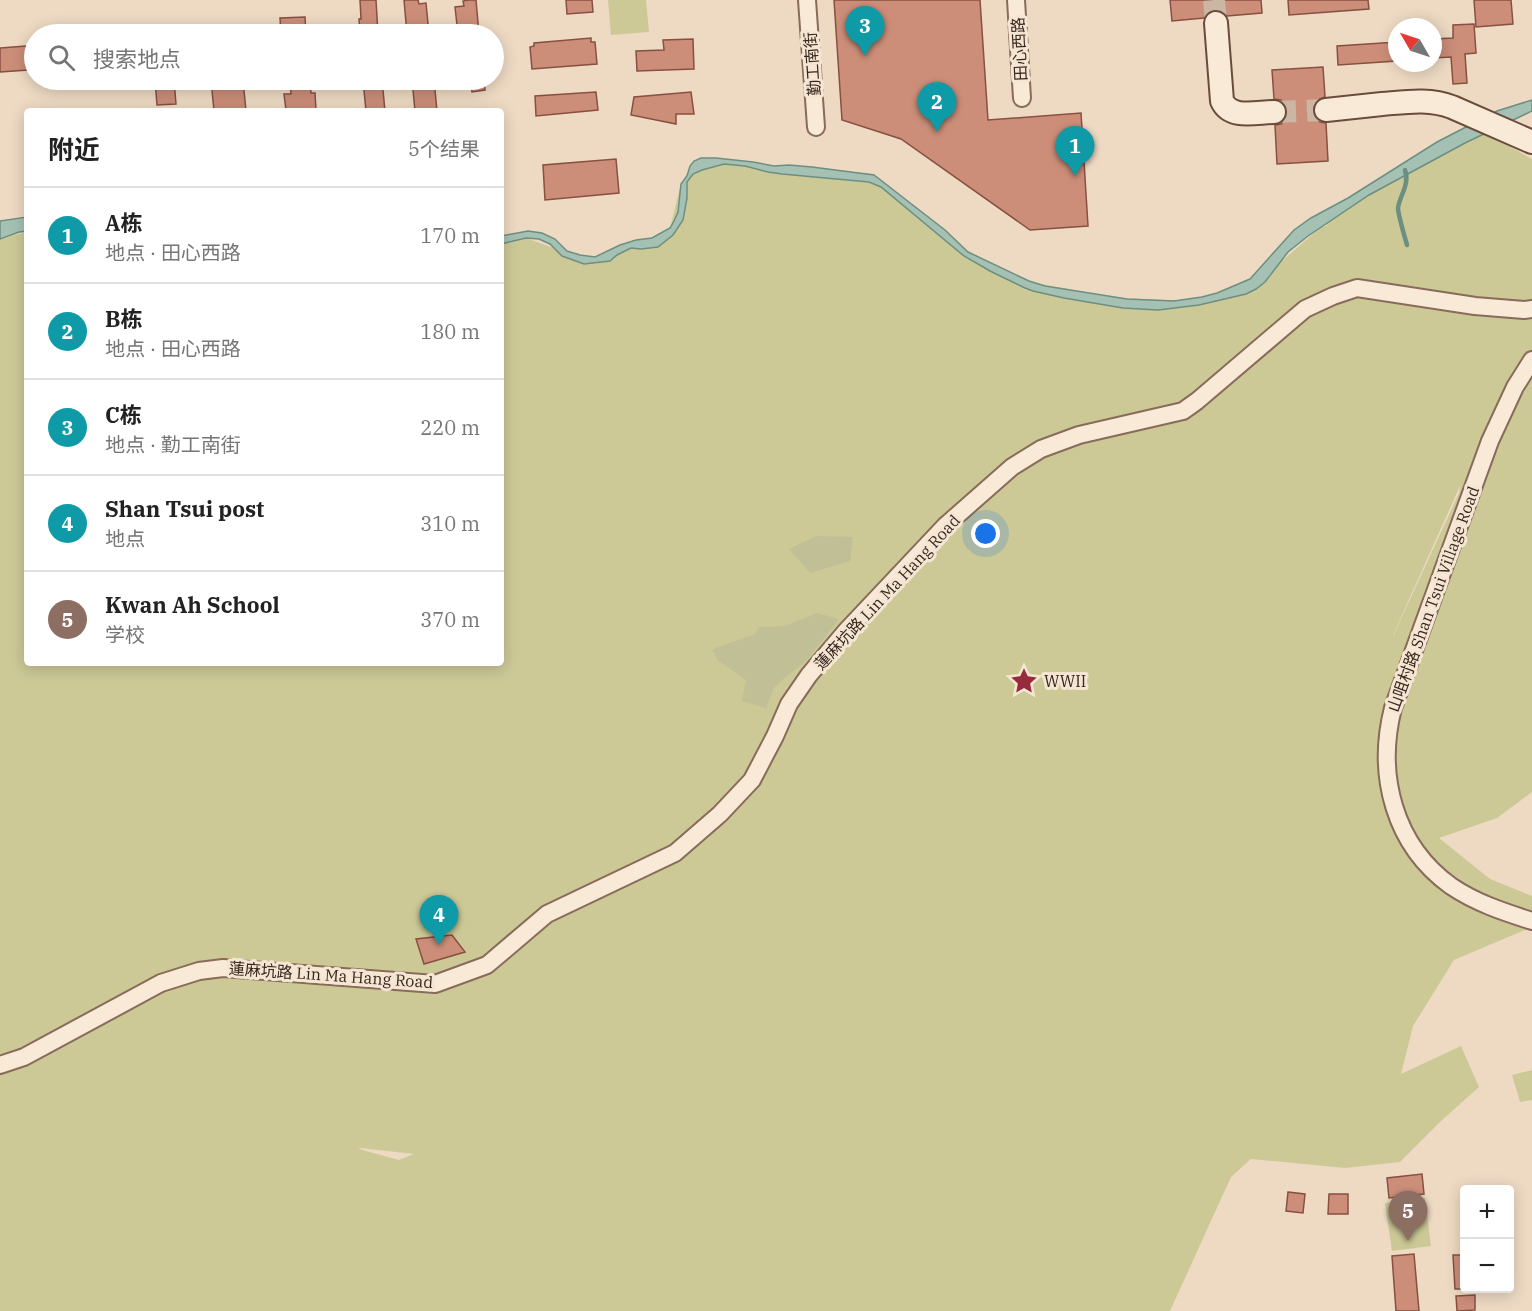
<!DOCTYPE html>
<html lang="zh">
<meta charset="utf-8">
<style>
body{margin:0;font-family:"IBM Plex Serif","Noto Sans SC",serif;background:#f6f6f6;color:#222}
.controls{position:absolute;right:18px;bottom:18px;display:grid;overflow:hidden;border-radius:6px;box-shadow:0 3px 15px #0003}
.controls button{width:54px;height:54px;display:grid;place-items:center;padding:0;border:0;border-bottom:2px solid #e0e0e0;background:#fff;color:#222;font:30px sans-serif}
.compass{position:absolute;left:1388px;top:18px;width:54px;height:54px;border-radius:50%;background:#fff;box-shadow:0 3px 15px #0003;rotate:309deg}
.you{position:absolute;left:986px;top:534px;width:21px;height:21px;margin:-15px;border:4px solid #fff;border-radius:50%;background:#1a73e8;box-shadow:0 0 0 9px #1a73e833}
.badge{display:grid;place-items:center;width:39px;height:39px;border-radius:50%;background:#db2777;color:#fff;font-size:20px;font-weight:700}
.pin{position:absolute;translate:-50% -50px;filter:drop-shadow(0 2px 3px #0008)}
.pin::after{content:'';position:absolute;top:32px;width:21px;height:18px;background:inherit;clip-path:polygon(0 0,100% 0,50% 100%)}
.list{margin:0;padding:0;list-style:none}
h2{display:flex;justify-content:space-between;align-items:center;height:78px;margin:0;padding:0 24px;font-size:26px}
h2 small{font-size:20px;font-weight:400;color:#767676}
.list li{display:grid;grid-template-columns:39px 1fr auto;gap:18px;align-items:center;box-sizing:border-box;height:96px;padding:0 24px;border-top:2px solid #e0e0e0}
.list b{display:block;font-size:22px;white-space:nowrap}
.list p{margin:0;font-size:20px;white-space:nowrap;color:#767676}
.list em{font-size:20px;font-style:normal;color:#767676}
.icon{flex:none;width:33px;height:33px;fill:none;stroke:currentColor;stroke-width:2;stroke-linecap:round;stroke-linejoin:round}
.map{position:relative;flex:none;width:1532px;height:1311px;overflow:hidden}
.search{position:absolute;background:#fff;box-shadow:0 3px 15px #0003;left:24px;top:24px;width:480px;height:66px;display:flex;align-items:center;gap:15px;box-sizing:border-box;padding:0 21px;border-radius:33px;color:#767676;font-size:22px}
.panel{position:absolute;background:#fff;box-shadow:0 3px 15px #0003;left:24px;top:108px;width:480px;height:558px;border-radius:6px}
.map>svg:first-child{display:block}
.green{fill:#ccc997;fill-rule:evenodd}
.cemetery{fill:#c1bf96}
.water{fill:#a5c1b4;stroke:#6c8f81;stroke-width:1.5}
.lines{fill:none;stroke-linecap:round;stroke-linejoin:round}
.stream{stroke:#6c8f81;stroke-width:4.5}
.building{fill:#cc8e79;stroke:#875040;stroke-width:1.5}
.secondary-tunnel{stroke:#cab6a2;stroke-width:22;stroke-dasharray:22 11;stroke-linecap:butt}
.minor-casing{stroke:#886b5a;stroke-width:20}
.secondary-casing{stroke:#6a4c3d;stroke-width:26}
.minor{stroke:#f9e9d7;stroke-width:16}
.secondary{stroke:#f9e9d7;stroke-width:22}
.labels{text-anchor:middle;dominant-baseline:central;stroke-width:6;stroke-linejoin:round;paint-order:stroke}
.street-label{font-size:16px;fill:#38261e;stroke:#f5e6d3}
.poi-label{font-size:16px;fill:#38261e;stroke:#f5e6d3;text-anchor:start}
</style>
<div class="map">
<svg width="1532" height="1311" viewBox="0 0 1532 1311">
<rect width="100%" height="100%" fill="#eedac3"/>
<path class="green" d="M608 0H646L649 32 611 35Z
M1472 131 1493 137 1532 159V792L1497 818 1439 838 1490 879 1532 896V927L1454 960 1413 1026 1401 1074 1461 1046 1479 1087 1441 1121 1400 1162 1345 1168 1251 1159 1231 1177 1170 1311H0V239L27 232V663H501V243L526 238 595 263 631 248 670 228 681 184 694 161 874 174 893 196 968 252 1031 284 1024 291 1036 283 1115 298 1196 301 1260 280 1321 227 1330 225H1325L1321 218ZM1460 486 1459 493 1393 636V635ZM359 1149 360 1148 414 1154 399 1160Z
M1532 1070V1100L1520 1102 1512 1075Z
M1425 1198 1431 1246 1392 1251 1385 1203Z"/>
<path class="cemetery" d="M816 536 853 537 850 561 810 573 789 549Z
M817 613 839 619 807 660 782 680 774 688 766 708 742 701 746 680 717 660 715 654 712 651 713 649 755 634 759 627 785 626Z"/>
<path class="water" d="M1532 100V111L1465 143 1369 195 1308 236 1288 252 1265 282 1256 289 1246 294 1199 305 1158 310 1123 308 1064 298 1033 291 1025 288 990 271 964 256 881 187 869 182 782 174 768 172 745 166 724 164 702 170 693 174 687 182V198L683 220 673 235 658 247 641 249 631 248 617 255 610 261 584 264 562 256 550 244 539 239 526 238 501 244V236L528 231 542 233 555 239 567 251 580 255 595 257 620 245 636 240 652 238 670 228 674 221 678 212 681 184 687 176 690 166 694 161 701 158H716L753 162 774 166 789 165 812 167 874 175 945 230 968 252 1029 281 1045 286 1127 299 1174 301 1202 297 1217 293 1250 279 1294 230 1311 218 1348 198 1437 142 1497 111Z
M27 217V231L19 232 0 239V221Z"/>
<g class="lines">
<path class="stream" d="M1405 170C1410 184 1400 195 1398 208 1398 214 1405 238 1407 245"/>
</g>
<path class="building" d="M360 0H376L378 34H360L359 19H361Z
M404 0H418L419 4 426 3 429 34H407Z
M469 0H476L479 34H458L455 7 464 6 463 1Z
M566 0H592L593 12 567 14Z
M834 0H980L988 120 1081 113 1088 226 1030 230 901 139 842 120Z
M1170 0H1261L1262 13 1227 16 1222 11 1214 10 1208 12 1204 18 1172 21Z
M1288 0H1368L1369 9 1289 15Z
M1474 0H1511L1513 24 1476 27Z
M305 17 306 34H281L280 18Z
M1474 24 1476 53 1465 54 1467 83 1453 84 1451 57 1433 58V39L1453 38V25Z
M591 38V42H595L597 64 532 69 530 47 534 46V43Z
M693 39 694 69 637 71 636 51 664 50 663 40Z
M1397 42V61L1338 65 1337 46Z
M26 46H34V68H28V70L0 72V48Z
M1323 67 1325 97 1318 100 1314 104 1313 111 1316 118 1320 122 1326 123 1328 161 1277 164 1275 125 1281 124 1286 119 1287 111 1286 105 1281 100 1274 99 1272 70Z
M155 80H174L176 104 157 105Z
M211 80H243L246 111H214Z
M290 80H310L311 93H315L316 110 313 111 286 110 284 94H291Z
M363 80H382L385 111H366Z
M412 80H434L437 111H415Z
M470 80H484L485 90 472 92Z
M596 92 598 110 536 116 535 96Z
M691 92 694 114H676V124L631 115 634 97Z
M616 159 619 193 545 200 543 165Z
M452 935 465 952 424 964 416 939Z
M1422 1174 1424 1194 1389 1198 1387 1178Z
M1288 1192 1305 1194 1303 1213 1286 1211Z
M1329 1194H1348V1214H1328Z
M1414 1254 1419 1311H1396L1392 1256Z
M1453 1255H1464V1289H1455Z
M1475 1295V1310L1457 1311 1456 1296Z"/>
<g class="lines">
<path class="secondary-tunnel" d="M1214 0 1216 23
M1274 112 1326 110"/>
<defs>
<path id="minor" d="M807 0 816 127
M1016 0 1022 98
M1532 360 1515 387 1490 441 1393 708C1376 775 1394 845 1451 886 1476 903 1504 912 1532 921
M0 1065 24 1057 161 983 199 971 223 968 435 984 487 965 547 914 675 853 720 814 752 780 775 736 789 704 809 675 847 630 945 526 1012 467 1041 449 1079 435 1183 411 1197 401 1305 309 1333 296 1357 288 1475 306 1524 310 1532 309"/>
<path id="secondary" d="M1216 23 1222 101C1231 120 1257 112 1274 112
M1326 110C1344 108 1363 106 1382 104 1406 102 1429 98 1452 107L1532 142"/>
</defs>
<use href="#minor" class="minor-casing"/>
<use href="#secondary" class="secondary-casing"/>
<use href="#minor" class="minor"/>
<use href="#secondary" class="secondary"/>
</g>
<defs>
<symbol id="sight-bare" viewBox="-9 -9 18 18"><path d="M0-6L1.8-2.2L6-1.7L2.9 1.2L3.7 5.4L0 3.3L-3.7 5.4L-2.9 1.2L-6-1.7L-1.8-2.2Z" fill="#972a3d" stroke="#f5e6d3" stroke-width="2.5" paint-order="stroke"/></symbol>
</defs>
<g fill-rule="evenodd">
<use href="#sight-bare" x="1005" y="662" width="38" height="38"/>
</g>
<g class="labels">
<g class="street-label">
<text transform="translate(1019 49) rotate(-93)">田心西路</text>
<text transform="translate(812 64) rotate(-94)">勤工南街</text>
<text transform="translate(887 592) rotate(-47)">蓮麻坑路 Lin Ma Hang Road</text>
<text transform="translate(1433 599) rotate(-70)">山咀村路 Shan Tsui Village Road</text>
<text transform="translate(331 975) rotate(4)">蓮麻坑路 Lin Ma Hang Road</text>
</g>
<g class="poi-label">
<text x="1044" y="681">WWII</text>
</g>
</g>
</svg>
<div class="controls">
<button>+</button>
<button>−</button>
</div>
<svg class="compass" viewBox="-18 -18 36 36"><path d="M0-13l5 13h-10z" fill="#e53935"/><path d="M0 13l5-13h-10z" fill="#767676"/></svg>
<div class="you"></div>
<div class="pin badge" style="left:1075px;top:176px;background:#0f9aa8">1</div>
<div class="pin badge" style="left:937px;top:132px;background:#0f9aa8">2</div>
<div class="pin badge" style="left:865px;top:56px;background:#0f9aa8">3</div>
<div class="pin badge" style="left:439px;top:945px;background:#0f9aa8">4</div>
<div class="pin badge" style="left:1408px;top:1241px;background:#8d6e63">5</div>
<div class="search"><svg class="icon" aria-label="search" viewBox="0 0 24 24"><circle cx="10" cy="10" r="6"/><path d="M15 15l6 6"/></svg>搜索地点</div>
<section class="panel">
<h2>附近<small>5个结果</small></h2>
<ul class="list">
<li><span class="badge" style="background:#0f9aa8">1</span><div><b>A栋</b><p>地点 · 田心西路</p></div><em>170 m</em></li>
<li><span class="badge" style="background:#0f9aa8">2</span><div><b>B栋</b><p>地点 · 田心西路</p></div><em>180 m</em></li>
<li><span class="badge" style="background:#0f9aa8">3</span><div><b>C栋</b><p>地点 · 勤工南街</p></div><em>220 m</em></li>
<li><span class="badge" style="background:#0f9aa8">4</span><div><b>Shan Tsui post</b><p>地点</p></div><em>310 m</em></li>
<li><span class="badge" style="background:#8d6e63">5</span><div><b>Kwan Ah School</b><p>学校</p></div><em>370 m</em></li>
</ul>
</section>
</div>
